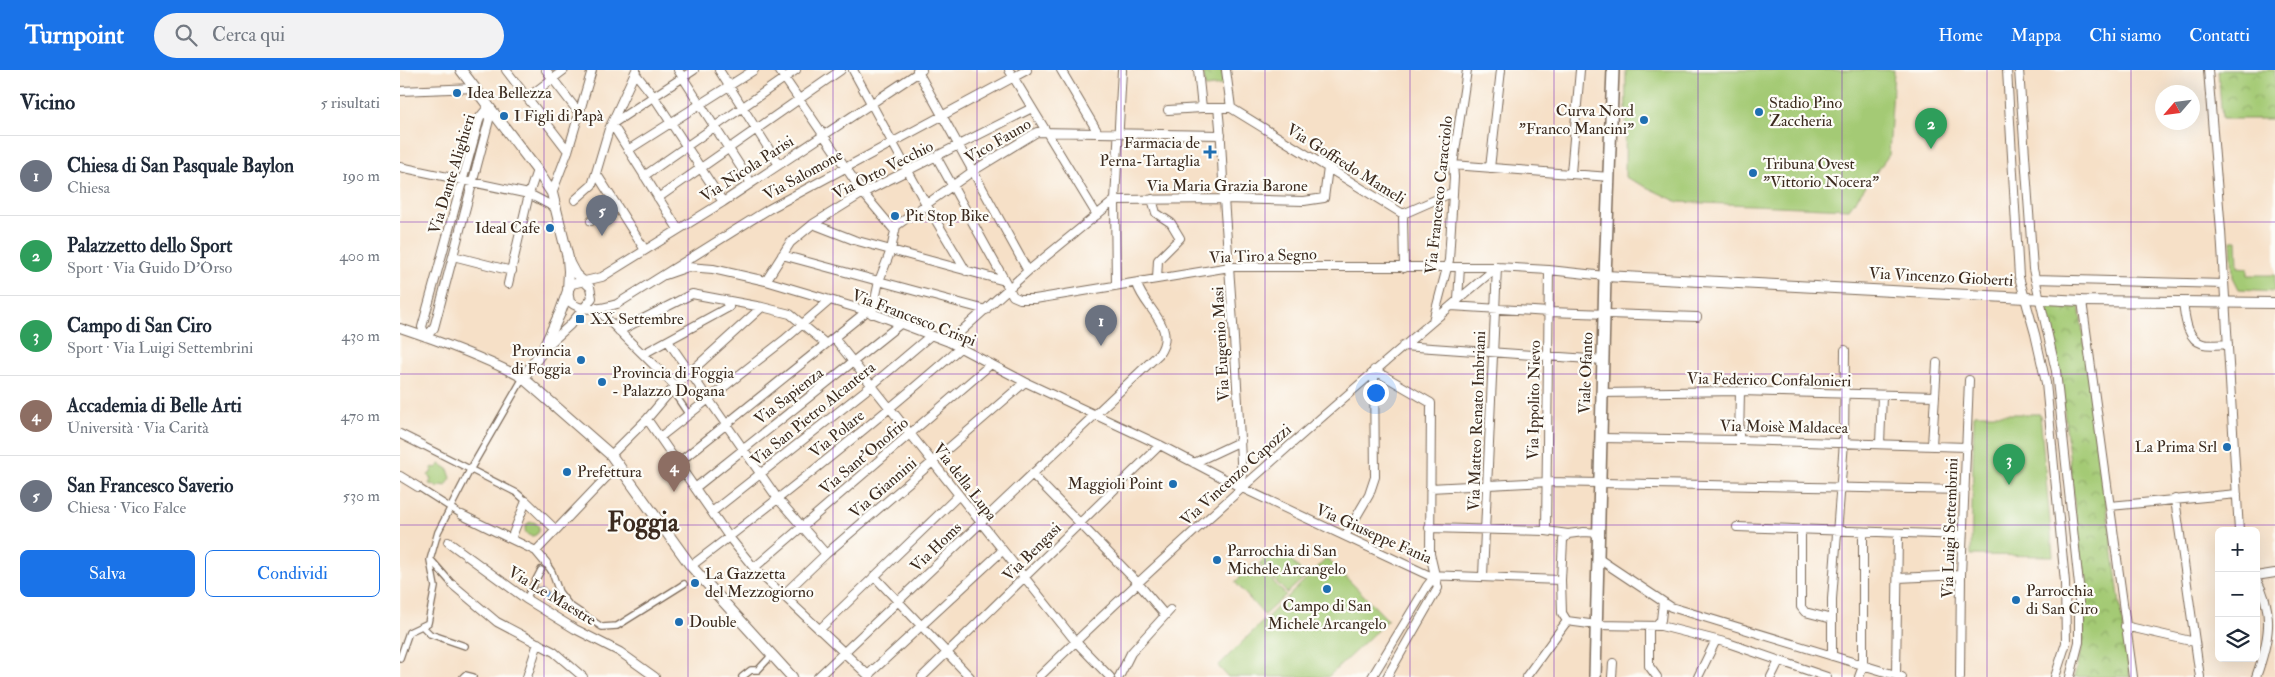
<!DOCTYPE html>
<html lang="it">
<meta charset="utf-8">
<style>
body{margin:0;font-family:"IM FELL Double Pica",serif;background:#f2f2f3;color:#1f2937}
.controls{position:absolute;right:15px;bottom:15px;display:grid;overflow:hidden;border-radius:8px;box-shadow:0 5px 20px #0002}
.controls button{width:45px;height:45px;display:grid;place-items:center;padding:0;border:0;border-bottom:1px solid #e0e1e3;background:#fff;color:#1f2937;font:25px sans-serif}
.compass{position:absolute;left:1755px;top:15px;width:45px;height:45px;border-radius:50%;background:#fff;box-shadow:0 5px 20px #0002;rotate:242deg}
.you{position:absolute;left:975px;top:322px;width:18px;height:18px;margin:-12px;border:4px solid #fff;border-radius:50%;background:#1a73e8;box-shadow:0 0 0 8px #1a73e833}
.badge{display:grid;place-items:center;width:32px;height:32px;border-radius:50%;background:#1a73e8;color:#fff;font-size:16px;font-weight:700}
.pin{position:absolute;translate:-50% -41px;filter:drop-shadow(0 1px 2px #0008)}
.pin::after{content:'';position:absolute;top:26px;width:18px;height:15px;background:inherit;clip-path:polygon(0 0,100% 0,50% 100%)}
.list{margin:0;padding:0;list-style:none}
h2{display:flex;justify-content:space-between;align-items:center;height:65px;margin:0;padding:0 20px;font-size:21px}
h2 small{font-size:16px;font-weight:400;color:#747a83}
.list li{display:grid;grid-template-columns:32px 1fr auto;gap:15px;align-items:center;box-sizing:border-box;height:80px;padding:0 20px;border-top:1px solid #e0e1e3}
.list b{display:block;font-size:19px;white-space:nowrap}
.list p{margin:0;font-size:16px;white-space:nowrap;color:#747a83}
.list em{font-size:16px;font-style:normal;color:#747a83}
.actions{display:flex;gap:10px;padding:15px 20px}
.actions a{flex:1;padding:11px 0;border:1px solid #1a73e8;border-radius:8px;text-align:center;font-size:18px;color:#1a73e8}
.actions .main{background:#1a73e8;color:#fff}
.icon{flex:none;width:28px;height:28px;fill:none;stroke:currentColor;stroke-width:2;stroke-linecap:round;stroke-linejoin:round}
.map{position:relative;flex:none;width:1875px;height:607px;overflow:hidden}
header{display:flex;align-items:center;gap:30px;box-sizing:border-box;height:70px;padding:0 25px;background:#1a73e8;color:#fff}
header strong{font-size:24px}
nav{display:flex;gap:28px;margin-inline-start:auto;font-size:18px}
.search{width:350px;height:45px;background:#f2f2f3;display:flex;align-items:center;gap:12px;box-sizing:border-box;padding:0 18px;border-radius:28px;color:#747a83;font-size:19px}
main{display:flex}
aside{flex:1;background:#fff}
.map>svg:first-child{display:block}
.grass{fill:#a4ca74;stroke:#707a49}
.park{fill:url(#park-crowns);stroke:#707a49}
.water{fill:#74abe2;stroke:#586a80}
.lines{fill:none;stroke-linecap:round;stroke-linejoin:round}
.pedestrian-casing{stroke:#7c6a59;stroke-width:8}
.minor-casing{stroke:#7c6a59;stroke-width:10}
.tertiary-casing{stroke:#7c6a59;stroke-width:12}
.secondary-casing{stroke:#7c6a59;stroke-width:14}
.pedestrian{stroke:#fff;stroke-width:5.5}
.minor{stroke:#fff;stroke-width:8}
.tertiary{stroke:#fff;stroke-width:10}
.secondary{stroke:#fff;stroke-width:11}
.grid{fill:none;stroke:#7b2cbf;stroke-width:1;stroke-opacity:0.55}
.poi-dot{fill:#1f6fb2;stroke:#fdfcf7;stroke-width:2}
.labels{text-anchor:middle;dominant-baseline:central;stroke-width:4.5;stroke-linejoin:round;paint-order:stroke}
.poi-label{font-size:16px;fill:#3b2a1e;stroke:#fdfcf7;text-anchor:start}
.street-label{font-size:16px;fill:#3b2a1e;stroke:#fdfcf7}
.town-label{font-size:26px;font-weight:bold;fill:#3b2a1e;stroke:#fdfcf7}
</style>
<header>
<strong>Turnpoint</strong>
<div class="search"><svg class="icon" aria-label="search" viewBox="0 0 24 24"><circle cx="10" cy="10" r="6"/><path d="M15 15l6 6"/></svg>Cerca qui</div>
<nav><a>Home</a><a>Mappa</a><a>Chi siamo</a><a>Contatti</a></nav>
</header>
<main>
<aside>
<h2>Vicino<small>5 risultati</small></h2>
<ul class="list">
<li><span class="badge" style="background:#6b7280">1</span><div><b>Chiesa di San Pasquale Baylon</b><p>Chiesa</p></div><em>190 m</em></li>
<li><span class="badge" style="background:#2e9e5b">2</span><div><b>Palazzetto dello Sport</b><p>Sport · Via Guido D'Orso</p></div><em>400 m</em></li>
<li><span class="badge" style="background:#2e9e5b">3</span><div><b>Campo di San Ciro</b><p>Sport · Via Luigi Settembrini</p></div><em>430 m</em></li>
<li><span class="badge" style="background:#8d6e63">4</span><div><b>Accademia di Belle Arti</b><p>Università · Via Carità</p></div><em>470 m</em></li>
<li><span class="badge" style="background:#6b7280">5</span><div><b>San Francesco Saverio</b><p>Chiesa · Vico Falce</p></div><em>530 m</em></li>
</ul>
<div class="actions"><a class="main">Salva</a><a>Condividi</a></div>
</aside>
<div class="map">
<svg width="1875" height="607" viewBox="0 0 1875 607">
<defs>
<pattern id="park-crowns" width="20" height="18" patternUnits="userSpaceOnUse" patternTransform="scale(1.25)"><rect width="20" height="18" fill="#a4ca74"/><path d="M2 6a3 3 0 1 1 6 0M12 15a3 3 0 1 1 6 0" fill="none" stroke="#87a45f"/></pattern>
</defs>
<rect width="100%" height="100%" fill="#fdfcf7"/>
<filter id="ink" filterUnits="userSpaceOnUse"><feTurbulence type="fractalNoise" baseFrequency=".02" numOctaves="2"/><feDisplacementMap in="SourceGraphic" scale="10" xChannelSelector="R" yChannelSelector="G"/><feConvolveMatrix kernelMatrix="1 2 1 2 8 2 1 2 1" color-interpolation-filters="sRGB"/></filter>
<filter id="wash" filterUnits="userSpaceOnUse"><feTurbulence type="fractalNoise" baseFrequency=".0096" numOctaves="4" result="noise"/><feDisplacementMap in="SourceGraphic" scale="20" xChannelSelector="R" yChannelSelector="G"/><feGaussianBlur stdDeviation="1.12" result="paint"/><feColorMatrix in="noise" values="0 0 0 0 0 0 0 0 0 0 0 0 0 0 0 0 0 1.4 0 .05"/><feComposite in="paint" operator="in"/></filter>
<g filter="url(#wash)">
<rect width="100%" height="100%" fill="#f6e0c7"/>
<path class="grass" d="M1226 0H1494L1489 85 1449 139 1278 132 1225 107Z
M1831 170H1837L1838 197 1848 198V205H1875V221L1839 219 1833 207Z
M1574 344H1640L1653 486 1571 485Z
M40 394 48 399 51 408 46 416 42 415 37 418 35 415 29 414 31 410 28 405 31 403 32 397 36 398Z
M125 459a7 7 0 1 1 14 0a7 7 0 1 1-14 0Z
M878 476 906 506 887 523 859 494Z
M927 488 988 550 928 607H828L818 596Z
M855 493 886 525 864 545 835 512Z"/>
<path class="park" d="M803 0H822L823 15 805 17Z
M1818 0H1875V49H1822Z
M1644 233 1679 234 1730 607H1674L1683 572V514L1660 303Z"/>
<path class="water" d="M142 521 149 527 146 536 136 522Z"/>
</g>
<g filter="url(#ink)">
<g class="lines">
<defs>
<path id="pedestrian" d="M272 320 289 345
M22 375 117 423 126 431
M18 417 62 445
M32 491 53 515
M146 493 152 502 159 522 169 535 202 557 217 556 284 514
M126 529 141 500
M23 557 30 564 65 576
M0 588 9 562 28 553 35 517 30 490 38 462 70 400 123 308
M63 607 65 605 73 607
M342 607 351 600H358L371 586"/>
<path id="minor" d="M106 0 168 81
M146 0 179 43
M236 0 209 59 196 103 245 180
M278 0 351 113
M319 0 379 95
M379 0 463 123 495 161
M453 0 526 134 566 201
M517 0 628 201
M522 0 323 132 202 207 172 214 168 221 170 232C182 243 204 238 217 234L369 139 627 0
M609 0 697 145
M661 0 697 61
M798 0 802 38H831L826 0
M1607 0 1619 207 1635 264 1646 313 1665 512 1666 573 1655 607
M1619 0 1633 199 1656 301 1679 515V572L1670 607
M1808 0 1821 161 1839 461
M235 3 254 27 323 132
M0 21 75 18
M127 28 164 0
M818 38C822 69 822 99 824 129 831 226 839 322 842 418
M831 38 1003 144 1004 198
M768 40 802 38
M228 80 354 0
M537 88 605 211
M1053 95 1210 107
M0 97 129 124 154 137
M1090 98 1101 0
M1171 103 1180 0
M244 106 396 0
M152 123 168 81 192 0
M258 128 441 0
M752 129 756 143 771 153 780 168 758 190 757 209
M175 130 192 115 196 103
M1003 144 1051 123
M191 151 215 133
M413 154 454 170 605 211 613 226 620 229H635L830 197H1097L1149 200 1205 206
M278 159 212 54 294 0
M382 185 586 240
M53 186 112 201
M265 205 288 197 313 199 366 211 467 241 549 272 625 312 760 375 842 418 1028 505 1161 510
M1635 209 1824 214
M366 211 390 173 413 154 463 123 632 38
M108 214 129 124 137 100
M716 216 715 130 722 0
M1058 230 1060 197
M1682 231 1733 607
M1783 232C1785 246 1786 269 1803 274 1810 276 1821 274 1828 274
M1051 236 1149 242 1297 247
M196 238 275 316
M472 244 479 211 491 180 496 156 573 101 637 62 821 65
M1033 251 1049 190 1054 107 1053 95 1067 0
M0 258C42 272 85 288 123 308
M219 261 292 224 362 237 390 244 426 274
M26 267 22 257 80 47 88 37
M26 267 34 258 89 50 88 37
M434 268 676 572 710 607
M268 271 378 429 426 484
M549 272 628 201 715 130 824 129 904 131 924 128 928 98
M1003 276 1203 290
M146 277 170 255 192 228 190 217 176 204 169 191
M243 284 329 237 325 230
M974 300 1031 333 1030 484 1038 518 987 607
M1202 323 1340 321 1535 326
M247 349 329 467 354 498 470 607
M0 364 22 375
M260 367 384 270 429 231
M1200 368 1339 370 1567 377
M1339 370 1340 321
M1480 373 1482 326
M1532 375 1537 293
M211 385 247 349 275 316 362 237
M278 393 467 241
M794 393 841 371
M632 404 737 512 765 545
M0 406 18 417
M295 418 499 255
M1030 418 1147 412 1565 420
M1775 429 1800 607
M1710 436 1837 424
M312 442 471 316 530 266
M62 445 111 469
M1337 457 1562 465
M1029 458 1146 461 1168 464
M1401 460V537L1405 542 1432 549
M1146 461 1149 200
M1200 463 1184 462 1168 464 1163 470 1161 510 1162 543 1167 551 1197 555 1261 556 1328 573 1427 607
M945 466 969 425 975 407 974 300
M48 472 126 529 175 559 220 582 255 607
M136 481 219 394
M1199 489 1271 537 1502 607
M146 493 136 481 111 469 126 431 155 459
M291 496C383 426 473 354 560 278
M354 498 591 294
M474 506 570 607
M1083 506 1097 197
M1856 506 1875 503
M1498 508 1561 505
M53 515 97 552 154 582 183 607
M382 526 426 484 625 312
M1249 556V596L1257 607
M1255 556 1261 550 1263 532
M1725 556 1795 572
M419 560 558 426
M1432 586V529L1444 372 1445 280
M468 605 602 481
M1496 605 1498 464
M127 607 138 573
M418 607 759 284C778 257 744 238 737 214
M522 607 760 375
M639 607C786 464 940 329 1097 197
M719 607 731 583 770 540
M972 607 1027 516 1035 506
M1126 607 1167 551
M1212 607 1213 593
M1298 607 1316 570
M1371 607 1379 591
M1459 607 1463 596V463
M1560 607 1561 505 1569 310
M1856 607C1869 571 1875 541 1856 509"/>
<path id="tertiary" d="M61 0 137 100 152 123 168 188 169 201 168 221 160 243 143 280 123 308 211 385 291 496 392 607
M1205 206 1682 231 1875 233"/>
<path id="secondary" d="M1195 607 1205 206 1213 0"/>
</defs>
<use href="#pedestrian" class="pedestrian-casing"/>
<use href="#minor" class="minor-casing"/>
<use href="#tertiary" class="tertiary-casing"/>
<use href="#secondary" class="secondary-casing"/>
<use href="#pedestrian" class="pedestrian"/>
<use href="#minor" class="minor"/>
<use href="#tertiary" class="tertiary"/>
<use href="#secondary" class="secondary"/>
</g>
</g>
<path class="grid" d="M144 0V607M288 0V607M433 0V607M577 0V607M721 0V607M865 0V607M1010 0V607M1154 0V607M1298 0V607M1442 0V607M1587 0V607M1731 0V607M0 152H1875M0 304H1875M0 455H1875"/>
<g class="poi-dot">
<circle cx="57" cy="23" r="5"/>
<circle cx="1359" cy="42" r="5"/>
<circle cx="104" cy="46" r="5"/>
<circle cx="1244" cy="50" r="5"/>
<path d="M807.5 74.5h5v5h5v5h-5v5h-5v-5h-5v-5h5z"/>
<circle cx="1353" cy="103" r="5"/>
<circle cx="495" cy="146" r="5"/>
<circle cx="150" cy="158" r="5"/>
<rect x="175" y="244" width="10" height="10" rx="2.5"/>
<circle cx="181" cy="290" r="5"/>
<circle cx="202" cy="312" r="5"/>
<circle cx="1827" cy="377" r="5"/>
<circle cx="167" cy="402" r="5"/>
<circle cx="773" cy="414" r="5"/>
<circle cx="817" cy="490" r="5"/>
<circle cx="295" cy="513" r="5"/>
<circle cx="927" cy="519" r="5"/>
<circle cx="1616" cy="530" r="5"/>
<circle cx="279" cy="552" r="5"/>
</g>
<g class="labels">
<g class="poi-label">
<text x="67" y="23">Idea Bellezza</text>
<text x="1369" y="33">Stadio Pino<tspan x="1369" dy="18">Zaccheria</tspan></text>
<text x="1234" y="41" text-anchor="end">Curva Nord<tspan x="1234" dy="18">"Franco Mancini"</tspan></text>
<text x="114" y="46">I Figli di Papà</text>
<text x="800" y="73" text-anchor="end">Farmacia de<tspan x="800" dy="18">Perna-Tartaglia</tspan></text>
<text x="1363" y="94">Tribuna Ovest<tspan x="1363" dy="18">"Vittorio Nocera"</tspan></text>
<text x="505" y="146">Pit Stop Bike</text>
<text x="140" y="158" text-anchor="end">Ideal Cafe</text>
<text x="190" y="249">XX Settembre</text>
<text x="171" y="281" text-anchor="end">Provincia<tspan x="171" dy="18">di Foggia</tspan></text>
<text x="212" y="303">Provincia di Foggia<tspan x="212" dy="18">- Palazzo Dogana</tspan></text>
<text x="1817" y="377" text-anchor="end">La Prima Srl</text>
<text x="177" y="402">Prefettura</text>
<text x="763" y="414" text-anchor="end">Maggioli Point</text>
<text x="827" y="481">Parrocchia di San<tspan x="827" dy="18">Michele Arcangelo</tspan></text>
<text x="305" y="504">La Gazzetta<tspan x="305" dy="18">del Mezzogiorno</tspan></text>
<text x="1626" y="521">Parrocchia<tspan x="1626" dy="18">di San Ciro</tspan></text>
<text x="927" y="536" text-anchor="middle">Campo di San<tspan x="927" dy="18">Michele Arcangelo</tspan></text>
<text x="289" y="552">Double</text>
</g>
<g class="street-label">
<text transform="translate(598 71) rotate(-30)">Vico Fauno</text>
<text transform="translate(946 94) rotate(32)">Via Goffredo Mameli</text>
<text transform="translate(347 99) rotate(-33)">Via Nicola Parisi</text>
<text transform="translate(483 100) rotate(-27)">Via Orto Vecchio</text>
<text transform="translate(52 104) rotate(-73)">Via Dante Alighieri</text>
<text transform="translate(403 105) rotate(-29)">Via Salomone</text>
<text x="827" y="116">Via Maria Grazia Barone</text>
<text transform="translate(1039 125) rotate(-84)">Via Francesco Caracciolo</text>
<text transform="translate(863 186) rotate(-2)">Via Tiro a Segno</text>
<text transform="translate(1541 207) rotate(3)">Via Vincenzo Gioberti</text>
<text transform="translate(514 248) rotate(21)">Via Francesco Crispi</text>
<text transform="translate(821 274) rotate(-93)">Via Eugenio Masi</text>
<text transform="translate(1186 303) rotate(-88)">Viale Ofanto</text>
<text transform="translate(1369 310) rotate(1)">Via Federico Confalonieri</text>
<text transform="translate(389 326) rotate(-38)">Via Sapienza</text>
<text transform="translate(1134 330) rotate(-89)">Via Ippolito Nievo</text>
<text transform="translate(413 344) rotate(-39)">Via San Pietro Alcantera</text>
<text transform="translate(1077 351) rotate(-88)">Via Matteo Renato Imbriani</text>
<text transform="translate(1384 357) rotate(1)">Via Moisè Maldacea</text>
<text transform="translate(437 364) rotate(-39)">Via Polare</text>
<text transform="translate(464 386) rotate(-40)">Via Sant'Onofrio</text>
<text transform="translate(836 405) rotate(-42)">Via Vincenzo Capozzi</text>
<text transform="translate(565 412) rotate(52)">Via della Lupa</text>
<text transform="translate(483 418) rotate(-41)">Via Giannini</text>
<text transform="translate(1550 458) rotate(-88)">Via Luigi Settembrini</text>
<text transform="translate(974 464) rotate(24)">Via Giuseppe Fania</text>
<text transform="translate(536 477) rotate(-44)">Via Homs</text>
<text transform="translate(632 482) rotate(-45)">Via Bengasi</text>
<text transform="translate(152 526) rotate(31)">Via Le Maestre</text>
</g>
<g class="town-label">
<text x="243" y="453">Foggia</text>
</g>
</g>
</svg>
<div class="controls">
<button>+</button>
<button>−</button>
<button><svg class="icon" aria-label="layers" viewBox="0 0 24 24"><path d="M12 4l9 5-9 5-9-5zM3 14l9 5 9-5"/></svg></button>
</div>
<svg class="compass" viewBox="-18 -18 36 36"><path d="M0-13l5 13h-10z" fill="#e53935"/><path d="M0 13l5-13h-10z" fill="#747a83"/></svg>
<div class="you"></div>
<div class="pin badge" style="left:701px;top:276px;background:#6b7280">1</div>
<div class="pin badge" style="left:1531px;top:79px;background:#2e9e5b">2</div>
<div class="pin badge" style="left:1609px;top:415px;background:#2e9e5b">3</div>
<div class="pin badge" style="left:274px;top:422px;background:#8d6e63">4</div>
<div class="pin badge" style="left:202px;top:166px;background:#6b7280">5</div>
</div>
</main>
